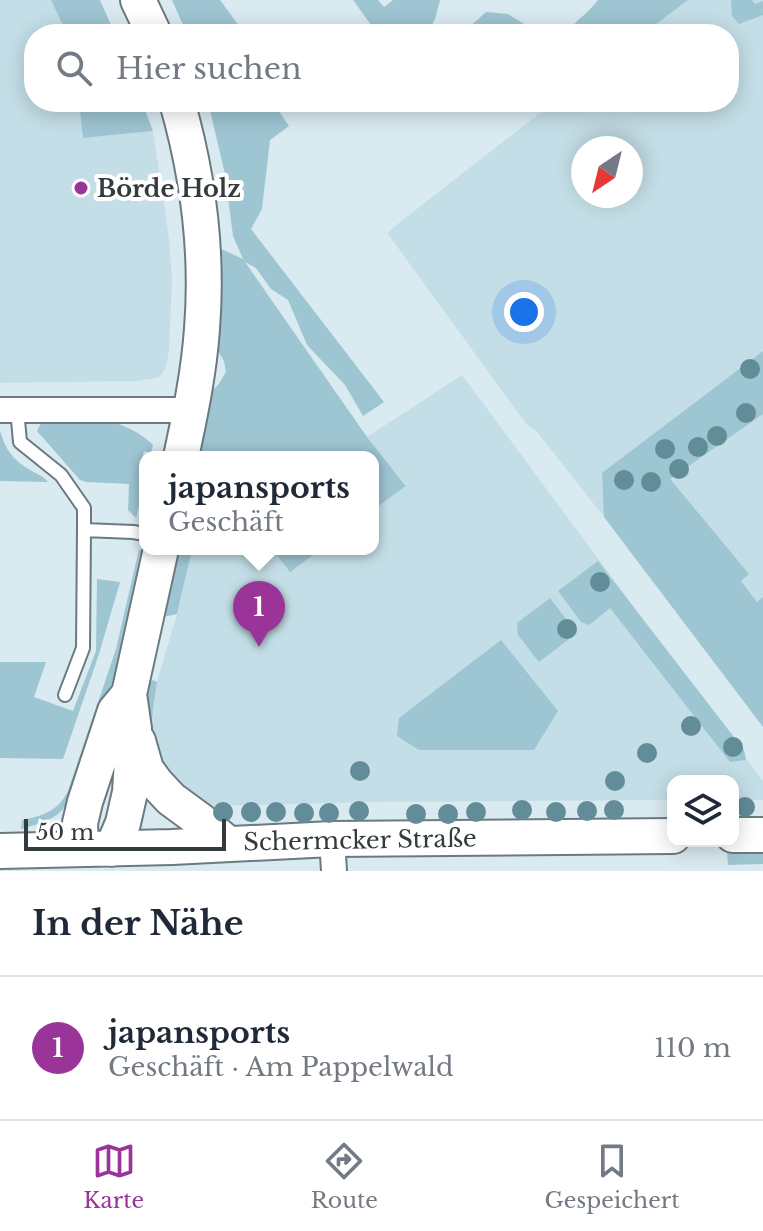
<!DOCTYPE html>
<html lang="de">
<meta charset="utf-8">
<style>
body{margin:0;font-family:"Libre Baskerville",serif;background:#f2f2f3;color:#1f2937}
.controls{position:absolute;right:24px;bottom:24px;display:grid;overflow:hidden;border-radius:16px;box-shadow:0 4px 20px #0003}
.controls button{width:72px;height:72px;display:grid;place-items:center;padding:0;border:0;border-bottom:2px solid #e0e1e3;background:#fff;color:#1f2937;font:40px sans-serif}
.compass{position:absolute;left:571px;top:136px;width:72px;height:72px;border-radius:50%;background:#fff;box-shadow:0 4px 20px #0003;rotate:215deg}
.scale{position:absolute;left:24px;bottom:20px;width:202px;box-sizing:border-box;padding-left:8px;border:4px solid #343b3d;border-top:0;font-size:22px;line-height:28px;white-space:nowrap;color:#343b3d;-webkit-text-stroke:6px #fff;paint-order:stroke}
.you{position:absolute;left:524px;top:312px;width:28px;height:28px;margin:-20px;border:6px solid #fff;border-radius:50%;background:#1a73e8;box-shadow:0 0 0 12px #1a73e833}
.badge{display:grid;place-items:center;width:52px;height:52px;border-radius:50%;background:#9b3499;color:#fff;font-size:26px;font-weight:700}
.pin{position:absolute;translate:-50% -66px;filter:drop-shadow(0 2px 4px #0008)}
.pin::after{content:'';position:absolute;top:42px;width:28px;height:24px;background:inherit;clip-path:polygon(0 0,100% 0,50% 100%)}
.popup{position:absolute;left:139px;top:451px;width:240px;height:104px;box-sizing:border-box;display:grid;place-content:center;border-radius:16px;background:#fff;filter:drop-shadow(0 2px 6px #0005);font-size:26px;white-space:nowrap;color:#747a83}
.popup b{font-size:30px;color:#1f2937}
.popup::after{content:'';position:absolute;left:50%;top:100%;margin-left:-16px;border:16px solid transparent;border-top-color:#fff}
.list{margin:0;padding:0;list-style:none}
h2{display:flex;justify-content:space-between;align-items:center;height:104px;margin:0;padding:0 32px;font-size:34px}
h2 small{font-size:26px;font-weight:400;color:#747a83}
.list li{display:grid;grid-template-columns:52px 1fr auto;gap:24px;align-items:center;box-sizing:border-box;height:144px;padding:0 32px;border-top:2px solid #e0e1e3}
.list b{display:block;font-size:30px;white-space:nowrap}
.list p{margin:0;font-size:26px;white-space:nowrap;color:#747a83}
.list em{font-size:26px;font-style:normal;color:#747a83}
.icon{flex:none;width:44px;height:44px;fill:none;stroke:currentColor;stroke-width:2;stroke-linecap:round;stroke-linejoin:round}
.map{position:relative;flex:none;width:763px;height:871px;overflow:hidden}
.search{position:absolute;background:#fff;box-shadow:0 4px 20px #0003;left:24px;right:24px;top:24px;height:88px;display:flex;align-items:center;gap:20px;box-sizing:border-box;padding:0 28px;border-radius:32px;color:#747a83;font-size:30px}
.sheet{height:248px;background:#fff}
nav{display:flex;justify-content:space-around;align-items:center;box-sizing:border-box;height:112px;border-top:2px solid #e0e1e3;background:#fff;font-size:22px;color:#747a83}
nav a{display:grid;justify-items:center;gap:4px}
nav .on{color:#9b3499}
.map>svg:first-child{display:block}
.built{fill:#c4dee7;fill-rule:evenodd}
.green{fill:#9ec5d2}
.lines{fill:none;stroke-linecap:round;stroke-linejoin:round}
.lane-casing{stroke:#6b7a80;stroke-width:16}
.street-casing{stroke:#6b7a80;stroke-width:28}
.secondary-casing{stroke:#6b7a80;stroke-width:38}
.lane{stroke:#fff;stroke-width:12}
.street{stroke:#fff;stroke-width:24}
.secondary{stroke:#fff;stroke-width:34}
.tree{fill:#628c98}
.poi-dot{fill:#9b3499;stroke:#fff;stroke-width:3}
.labels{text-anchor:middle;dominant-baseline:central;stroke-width:8;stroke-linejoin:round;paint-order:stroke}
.poi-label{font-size:24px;font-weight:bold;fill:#343b3d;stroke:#fff;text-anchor:start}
.street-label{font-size:24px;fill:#343b3d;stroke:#fff}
</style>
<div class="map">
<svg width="763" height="871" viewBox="0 0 763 871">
<rect width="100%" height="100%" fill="#d9eaf1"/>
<path class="built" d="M0 0H51L67 34H34V102H79L83 138 153 131 169 238 172 279 169 351 166 367 162 374 157 378 136 381 0 383Z
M688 0H763V718L537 432 527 425 388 234 390 230 554 102H729V34H643ZM583 148H631V196H583Z
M462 375 763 781V800H733V781H673V800L372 802 210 806 192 797 168 773 159 758 153 741 152 728 157 682 177 614 192 549H272L290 571 321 549H373V510L406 485 367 437Z"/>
<path class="green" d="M51 0H100L115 34H67Z
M172 0H220L245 34H187Z
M353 0H378L384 7 393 0H440L435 19 427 34H370L374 29Z
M598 0H688L643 34H567C576 19 588 14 598 0Z
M731 0H752L755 4 763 1V15L739 24 732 16Z
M486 12 508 14 540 34H471L467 29Z
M79 102H142L153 131 83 138Z
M208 102H273L289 126 270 140 262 209 251 229 384 402 363 416 345 385 307 345 288 300 271 289 256 268 245 262 367 437 406 486 373 510V457H194L208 395 218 385 226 372 224 361 215 346 219 248 243 259 233 236 225 174Z
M763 351V414L670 479 749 574 741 581 757 602 763 597V727L604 517 602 473Z
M114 422C129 428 141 433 153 445L151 453 144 451 142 459 145 461V481L136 518 128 510 129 484 86 482 80 480 37 431 41 423Z
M0 430C5 450 14 461 32 471 39 475 43 476 48 482L0 481Z
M139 549 146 553 123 651 78 784C63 816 54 820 21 829L22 820C43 816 58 811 68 791L116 649Z
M174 549H192L177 614 163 617Z
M272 549H321L290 572Z
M598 561 744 750 746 760 730 762 610 608 589 625 581 622 558 591Z
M97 579 120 582 99 654 63 759 0 758V662H46L34 697 73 711 96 651Z
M550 598 573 628V636L539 662 518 635 517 623Z
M501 640 558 711 534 750H419L397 736 399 718Z
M153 680 157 682C155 700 150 721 153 740 156 760 176 786 192 797 197 801 204 803 210 806L208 811 174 788 145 730 149 683Z
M729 850H763V864L728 865 727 853Z"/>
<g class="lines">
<defs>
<path id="lane" d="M17 409 20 442 61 475 84 508V530
M65 695 83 648 84 530 133 532 145 534"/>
<path id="street" d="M0 410H191
M332 839 334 871"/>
<path id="secondary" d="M138 0 154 34
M177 102C198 175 208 253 202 329 199 372 190 415 181 457
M138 741 146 769 156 783 171 799 201 821 227 843
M733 835H763
M81 849 80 823 85 802 115 711 129 694
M112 849 123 823 130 792 134 729 129 694 161 549
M0 851 172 847 332 839 673 836"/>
</defs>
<use href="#lane" class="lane-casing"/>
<use href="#street" class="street-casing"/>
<use href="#secondary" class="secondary-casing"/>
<use href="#lane" class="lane"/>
<use href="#street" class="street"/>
<use href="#secondary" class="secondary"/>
</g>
<g class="tree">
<circle cx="750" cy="369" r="10"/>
<circle cx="746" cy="413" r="10"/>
<circle cx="717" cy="436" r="10"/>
<circle cx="698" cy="447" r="10"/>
<circle cx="665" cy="449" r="10"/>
<circle cx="679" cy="469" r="10"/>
<circle cx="624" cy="480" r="10"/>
<circle cx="651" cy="482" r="10"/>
<circle cx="600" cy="582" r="10"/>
<circle cx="567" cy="629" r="10"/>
<circle cx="691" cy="726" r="10"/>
<circle cx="733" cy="747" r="10"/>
<circle cx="647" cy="753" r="10"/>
<circle cx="360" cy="771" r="10"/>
<circle cx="615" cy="781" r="10"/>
<circle cx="745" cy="807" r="10"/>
<circle cx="522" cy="810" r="10"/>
<circle cx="614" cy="810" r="10"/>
<circle cx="359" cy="811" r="10"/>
<circle cx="587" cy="811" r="10"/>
<circle cx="223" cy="812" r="10"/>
<circle cx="251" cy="812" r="10"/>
<circle cx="276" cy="812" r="10"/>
<circle cx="476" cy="812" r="10"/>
<circle cx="556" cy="812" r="10"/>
<circle cx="304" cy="813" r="10"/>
<circle cx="329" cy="813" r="10"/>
<circle cx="416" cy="814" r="10"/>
<circle cx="448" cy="814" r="10"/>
</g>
<circle class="poi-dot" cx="81" cy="188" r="8"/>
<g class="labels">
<g class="poi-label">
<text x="97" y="188">Börde Holz</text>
</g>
<g class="street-label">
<text transform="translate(360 840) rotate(-1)">Schermcker Straße</text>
</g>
</g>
</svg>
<div class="controls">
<button><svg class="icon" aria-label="layers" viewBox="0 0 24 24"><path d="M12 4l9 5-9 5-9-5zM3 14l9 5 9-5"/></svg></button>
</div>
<svg class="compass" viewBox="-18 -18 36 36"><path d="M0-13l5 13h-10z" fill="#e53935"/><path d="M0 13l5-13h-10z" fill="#747a83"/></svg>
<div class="scale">50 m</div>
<div class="you"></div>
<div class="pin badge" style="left:259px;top:647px">1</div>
<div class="popup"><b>japansports</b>Geschäft</div>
<div class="search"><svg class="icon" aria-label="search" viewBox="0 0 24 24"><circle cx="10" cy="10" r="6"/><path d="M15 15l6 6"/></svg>Hier suchen</div>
</div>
<section class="sheet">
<h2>In der Nähe<small></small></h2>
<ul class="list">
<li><span class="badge">1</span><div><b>japansports</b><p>Geschäft · Am Pappelwald</p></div><em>110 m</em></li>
</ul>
</section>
<nav>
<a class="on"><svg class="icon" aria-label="map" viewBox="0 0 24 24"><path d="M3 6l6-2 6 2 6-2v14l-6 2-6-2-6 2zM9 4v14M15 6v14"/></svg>Karte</a>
<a><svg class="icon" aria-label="directions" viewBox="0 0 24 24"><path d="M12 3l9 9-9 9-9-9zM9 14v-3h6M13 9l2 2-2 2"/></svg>Route</a>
<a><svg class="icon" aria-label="saved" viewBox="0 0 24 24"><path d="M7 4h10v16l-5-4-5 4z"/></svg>Gespeichert</a>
</nav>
